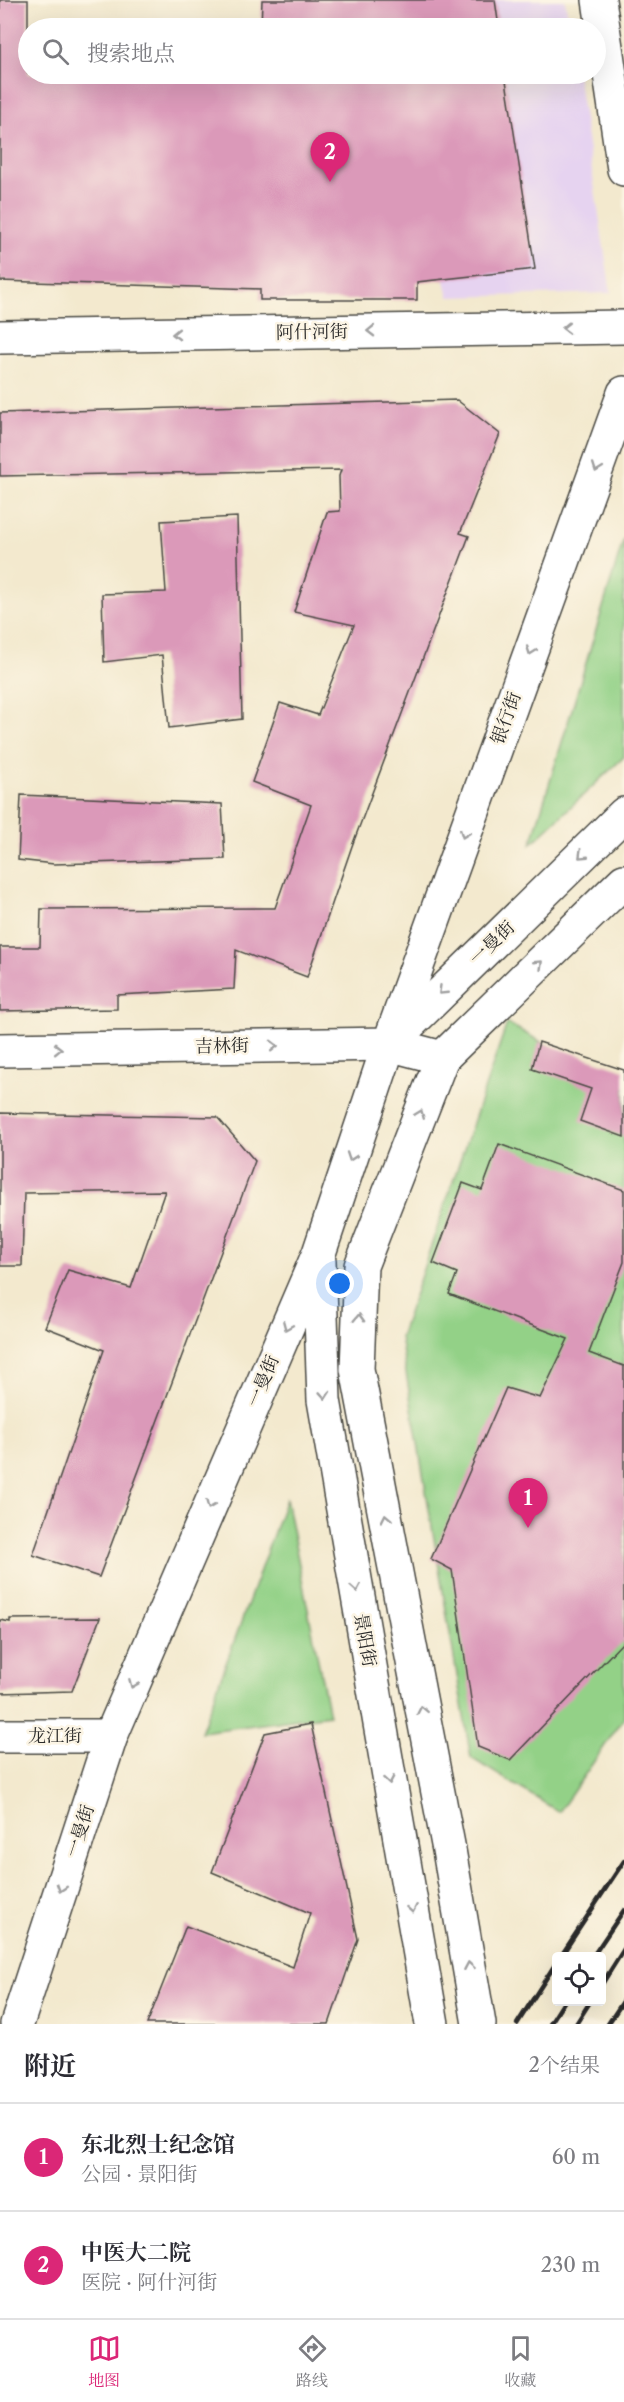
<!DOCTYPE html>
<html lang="zh">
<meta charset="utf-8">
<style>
body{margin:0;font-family:"Libre Caslon Text","Noto Serif SC",serif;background:#f7f7f7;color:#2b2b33}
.controls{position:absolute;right:18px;bottom:18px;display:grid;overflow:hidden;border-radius:6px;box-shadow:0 6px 24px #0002}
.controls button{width:54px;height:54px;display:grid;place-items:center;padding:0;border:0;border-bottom:2px solid #e1e1e2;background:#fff;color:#2b2b33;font:30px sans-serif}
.you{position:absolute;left:340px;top:1284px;width:21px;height:21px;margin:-15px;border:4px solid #fff;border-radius:50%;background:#1a73e8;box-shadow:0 0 0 9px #1a73e833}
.badge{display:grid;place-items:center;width:39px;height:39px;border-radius:50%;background:#db2777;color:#fff;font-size:20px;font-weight:700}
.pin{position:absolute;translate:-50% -50px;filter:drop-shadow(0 2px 3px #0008)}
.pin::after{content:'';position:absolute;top:32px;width:21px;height:18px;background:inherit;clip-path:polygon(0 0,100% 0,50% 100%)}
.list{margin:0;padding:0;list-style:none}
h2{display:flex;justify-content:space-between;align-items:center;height:78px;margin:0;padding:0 24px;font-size:26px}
h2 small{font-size:20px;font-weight:400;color:#7c7c81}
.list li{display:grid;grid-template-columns:39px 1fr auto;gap:18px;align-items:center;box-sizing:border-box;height:108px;padding:0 24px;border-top:2px solid #e1e1e2}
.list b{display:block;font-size:22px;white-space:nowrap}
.list p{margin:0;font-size:20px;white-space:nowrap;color:#7c7c81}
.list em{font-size:20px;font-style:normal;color:#7c7c81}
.icon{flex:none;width:33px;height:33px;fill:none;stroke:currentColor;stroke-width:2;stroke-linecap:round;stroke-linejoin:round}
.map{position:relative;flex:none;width:624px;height:2024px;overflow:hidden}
.search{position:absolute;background:#fff;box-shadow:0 6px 24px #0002;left:18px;right:18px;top:18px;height:66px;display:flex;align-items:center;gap:15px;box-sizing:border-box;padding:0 21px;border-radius:33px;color:#7c7c81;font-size:22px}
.sheet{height:294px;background:#fff}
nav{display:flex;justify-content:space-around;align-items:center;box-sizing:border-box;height:84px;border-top:2px solid #e1e1e2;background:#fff;font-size:16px;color:#7c7c81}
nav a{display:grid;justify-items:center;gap:3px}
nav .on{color:#db2777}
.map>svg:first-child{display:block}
.built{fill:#e6d3f0}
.green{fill:#93d187;stroke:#5f7e59;stroke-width:1.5}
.building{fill:#db99b9}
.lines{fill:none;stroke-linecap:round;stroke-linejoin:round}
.minor-casing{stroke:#494843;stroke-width:36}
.major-casing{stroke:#494843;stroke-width:36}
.minor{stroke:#fff;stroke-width:33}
.major{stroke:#fff;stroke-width:33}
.rail{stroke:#2b2b2b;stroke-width:4.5}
.oneway{stroke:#a0a0a0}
.labels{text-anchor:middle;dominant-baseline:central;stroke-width:5;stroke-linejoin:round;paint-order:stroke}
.street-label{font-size:18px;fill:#2b2b2b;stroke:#fcf5e5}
</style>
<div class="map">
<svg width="624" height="2024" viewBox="0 0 624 2024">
<rect width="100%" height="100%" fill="#fcf5e5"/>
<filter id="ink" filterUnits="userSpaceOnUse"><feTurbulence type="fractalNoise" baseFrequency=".0167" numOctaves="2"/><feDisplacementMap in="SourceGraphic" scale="12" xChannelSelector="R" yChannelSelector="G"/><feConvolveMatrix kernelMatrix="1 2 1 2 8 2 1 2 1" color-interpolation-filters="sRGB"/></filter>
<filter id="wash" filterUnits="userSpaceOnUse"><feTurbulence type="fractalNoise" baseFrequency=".008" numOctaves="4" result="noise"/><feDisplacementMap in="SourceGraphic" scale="24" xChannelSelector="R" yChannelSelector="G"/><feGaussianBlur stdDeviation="1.35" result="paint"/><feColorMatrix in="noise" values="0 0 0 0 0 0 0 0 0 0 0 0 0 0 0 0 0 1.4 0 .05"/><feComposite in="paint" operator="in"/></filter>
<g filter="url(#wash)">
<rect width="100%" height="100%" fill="#f3e9ce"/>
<path class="built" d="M376 0H565L570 28H383Z
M394 74H577L611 293 449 297Z"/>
<path class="green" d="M624 538V757L531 844Z
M507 1023 624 1088V1718L559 1812 471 1758 400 1337Z
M286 1499 329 1715 201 1732Z"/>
<g id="blocks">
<path class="building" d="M0 0H28V74H505L535 269 417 282V300H260V289L0 281Z
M262 0H495L499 28H261Z
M457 400 500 434 460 533 469 536 352 846 307 977 236 950 234 989 117 995V1009L0 1011V947H40L41 909 275 908 311 805 252 782 280 703 318 715 354 625 294 612 327 512 340 511 339 476 341 470 0 476V413Z
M237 517 242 719 169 728 162 655 104 662 102 594 166 592 161 521Z
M21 795 222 804 225 859 54 864 18 860Z
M539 1042 624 1070V1137L580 1121 591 1089 532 1069Z
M0 1113 217 1117 255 1161 99 1577 33 1555 104 1350 45 1327 68 1270 131 1288 165 1191 24 1193 22 1266H0Z
M499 1144 624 1190V1262L589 1353 624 1366V1641L510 1760 478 1747 452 1570 431 1559 506 1388 540 1398 568 1339 449 1294 457 1273 433 1263 463 1183 482 1190Z
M100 1618 72 1691 0 1693V1620L10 1622V1619Z
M311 1724 358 1939 329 2024H147L186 1926 293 1967 310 1913 212 1872 265 1733Z"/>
</g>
</g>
<g filter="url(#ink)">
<use href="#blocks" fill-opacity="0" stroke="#494843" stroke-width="1.5"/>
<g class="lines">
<defs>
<path id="minor" d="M599 0 624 169
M0 337 624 327
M389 1044 624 393
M0 1050 389 1044 442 1058
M0 1736H111"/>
<path id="major" d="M319 1261 324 1400 432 2024
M17 2024 111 1736 319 1253 389 1044 624 814
M479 2024 449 1850 357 1369 361 1266 442 1058 624 881"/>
</defs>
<use href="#minor" class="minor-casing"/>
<use href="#major" class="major-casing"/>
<use href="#minor" class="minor"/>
<use href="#major" class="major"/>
<path class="rail" d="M561 1956 624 1861
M593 1956 624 1910
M602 1984 624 1949
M517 2024 556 1963
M550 2024 564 2002
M576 2024 590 2002
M608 2024 624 2000"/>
</g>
<defs><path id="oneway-chevron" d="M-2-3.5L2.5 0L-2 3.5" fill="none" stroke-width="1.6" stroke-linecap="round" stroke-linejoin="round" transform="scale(1.5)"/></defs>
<g class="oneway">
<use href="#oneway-chevron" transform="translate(566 328) rotate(179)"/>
<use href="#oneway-chevron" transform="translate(371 331) rotate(179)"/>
<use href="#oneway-chevron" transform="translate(176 334) rotate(179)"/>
<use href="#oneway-chevron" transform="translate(597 468) rotate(110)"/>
<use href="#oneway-chevron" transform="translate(531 651) rotate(110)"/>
<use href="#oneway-chevron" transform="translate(464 834) rotate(110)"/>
<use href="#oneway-chevron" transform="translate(582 855) rotate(136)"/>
<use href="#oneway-chevron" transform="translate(539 964) rotate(-44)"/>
<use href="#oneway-chevron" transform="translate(442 991) rotate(136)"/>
<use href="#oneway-chevron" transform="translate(274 1046) rotate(-1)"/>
<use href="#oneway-chevron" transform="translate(58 1049) rotate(-1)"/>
<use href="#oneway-chevron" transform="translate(420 1114) rotate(-69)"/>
<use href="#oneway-chevron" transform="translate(351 1157) rotate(109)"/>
<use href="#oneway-chevron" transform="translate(359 1318) rotate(-88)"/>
<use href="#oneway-chevron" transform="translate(287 1326) rotate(113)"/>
<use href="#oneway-chevron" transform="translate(325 1395) rotate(86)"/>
<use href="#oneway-chevron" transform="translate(210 1505) rotate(113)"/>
<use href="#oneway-chevron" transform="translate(386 1518) rotate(-101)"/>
<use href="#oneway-chevron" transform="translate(356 1588) rotate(80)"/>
<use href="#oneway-chevron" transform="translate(133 1684) rotate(113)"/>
<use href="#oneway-chevron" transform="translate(422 1710) rotate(-101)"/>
<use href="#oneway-chevron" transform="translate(389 1780) rotate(80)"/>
<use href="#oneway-chevron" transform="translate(61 1888) rotate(108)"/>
<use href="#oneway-chevron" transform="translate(412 1909) rotate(80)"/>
<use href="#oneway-chevron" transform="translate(469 1966) rotate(-100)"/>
</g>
</g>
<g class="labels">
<g class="street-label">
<text transform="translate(312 332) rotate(-1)">阿什河街</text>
<text transform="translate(506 718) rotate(-70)">银行街</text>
<text transform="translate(492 943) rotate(-44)">一曼街</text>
<text transform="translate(222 1046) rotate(-1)">吉林街</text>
<text transform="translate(263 1381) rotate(-67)">一曼街</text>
<text transform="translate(365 1640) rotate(80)">景阳街</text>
<text x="55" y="1736">龙江街</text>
<text transform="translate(80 1831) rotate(-72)">一曼街</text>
</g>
</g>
</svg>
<div class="controls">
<button><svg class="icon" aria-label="locate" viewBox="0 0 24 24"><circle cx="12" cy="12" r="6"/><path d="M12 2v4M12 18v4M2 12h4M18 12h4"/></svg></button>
</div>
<div class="you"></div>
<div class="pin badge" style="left:528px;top:1528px">1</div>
<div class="pin badge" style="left:330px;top:182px">2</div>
<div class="search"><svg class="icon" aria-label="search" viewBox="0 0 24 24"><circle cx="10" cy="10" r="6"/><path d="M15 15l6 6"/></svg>搜索地点</div>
</div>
<section class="sheet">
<h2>附近<small>2个结果</small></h2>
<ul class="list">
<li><span class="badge">1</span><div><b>东北烈士纪念馆</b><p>公园 · 景阳街</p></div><em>60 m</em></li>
<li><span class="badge">2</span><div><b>中医大二院</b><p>医院 · 阿什河街</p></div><em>230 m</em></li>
</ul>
</section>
<nav>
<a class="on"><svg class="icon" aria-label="map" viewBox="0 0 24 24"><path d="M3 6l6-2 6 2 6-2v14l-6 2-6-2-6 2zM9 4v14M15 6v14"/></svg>地图</a>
<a><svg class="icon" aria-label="directions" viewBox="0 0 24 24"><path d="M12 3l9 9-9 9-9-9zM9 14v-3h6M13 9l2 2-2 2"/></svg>路线</a>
<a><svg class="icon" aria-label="saved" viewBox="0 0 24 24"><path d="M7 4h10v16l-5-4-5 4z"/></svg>收藏</a>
</nav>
